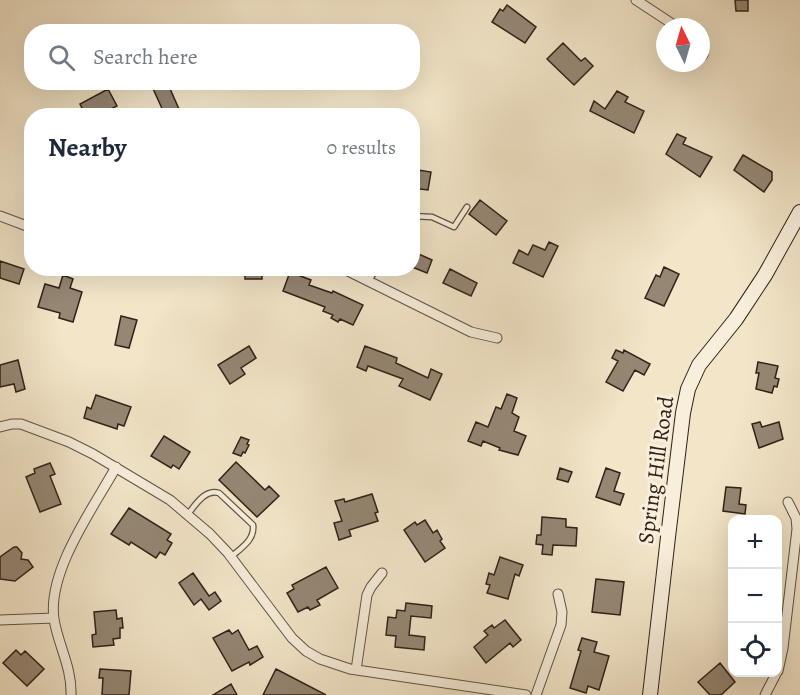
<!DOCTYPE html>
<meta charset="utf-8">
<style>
body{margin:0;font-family:Alegreya,serif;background:#f2f2f3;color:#1f2937}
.controls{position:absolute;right:18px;bottom:18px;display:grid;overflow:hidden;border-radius:12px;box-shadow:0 6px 24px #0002}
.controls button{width:54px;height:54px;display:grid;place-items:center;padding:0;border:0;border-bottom:2px solid #e0e1e3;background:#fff;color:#1f2937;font:30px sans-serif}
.compass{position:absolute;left:656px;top:18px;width:54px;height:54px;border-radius:50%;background:#fff;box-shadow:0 6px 24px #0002;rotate:355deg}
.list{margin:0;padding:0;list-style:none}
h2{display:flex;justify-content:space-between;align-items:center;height:78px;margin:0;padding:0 24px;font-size:26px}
h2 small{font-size:20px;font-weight:400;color:#747a83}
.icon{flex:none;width:33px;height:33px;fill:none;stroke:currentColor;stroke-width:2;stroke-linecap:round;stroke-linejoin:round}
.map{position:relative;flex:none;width:800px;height:695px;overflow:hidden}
.search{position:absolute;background:#fff;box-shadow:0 6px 24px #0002;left:24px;top:24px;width:396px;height:66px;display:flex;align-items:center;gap:15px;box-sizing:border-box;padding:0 21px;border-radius:24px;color:#747a83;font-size:22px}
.panel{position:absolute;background:#fff;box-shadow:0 6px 24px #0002;left:24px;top:108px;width:396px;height:168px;border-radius:24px}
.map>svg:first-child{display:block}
.building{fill:#958774;stroke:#302219;stroke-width:1.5}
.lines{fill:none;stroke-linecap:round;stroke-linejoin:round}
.service-casing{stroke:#605345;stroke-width:7}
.minor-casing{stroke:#605345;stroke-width:11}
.secondary-casing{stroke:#302219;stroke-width:16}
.service{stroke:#f7eedb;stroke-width:4.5}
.minor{stroke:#f7eedb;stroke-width:9}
.secondary{stroke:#f7eedb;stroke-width:14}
.labels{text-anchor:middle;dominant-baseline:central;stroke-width:6;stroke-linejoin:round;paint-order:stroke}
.street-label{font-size:22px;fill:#302219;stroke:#f7eedb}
</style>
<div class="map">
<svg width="800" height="695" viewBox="0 0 800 695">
<rect width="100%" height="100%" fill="#f2e5c8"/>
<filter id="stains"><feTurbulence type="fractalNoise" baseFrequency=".00333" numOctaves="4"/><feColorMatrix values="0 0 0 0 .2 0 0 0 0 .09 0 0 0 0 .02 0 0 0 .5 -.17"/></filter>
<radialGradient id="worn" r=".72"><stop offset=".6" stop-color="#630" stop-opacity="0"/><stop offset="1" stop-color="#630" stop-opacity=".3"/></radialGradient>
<path class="building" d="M735 0H748V11H736Z
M507 5 536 27 525 43 492 22 500 9 503 11Z
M563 43 581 61 585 58 593 66 574 85 547 59Z
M150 82H167L179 109 165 115Z
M108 89 117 106 97 116H86L80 104Z
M617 91 628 97 625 102 644 111 634 133 590 111 594 101 605 109Z
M677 134 686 138 683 144 712 157 700 177 666 154Z
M743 155 772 172V180L764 192 734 170Z
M412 169 431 172 428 190 412 188Z
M480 200 507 221 496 235 469 214Z
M549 242 558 246 543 277 513 263 519 250 528 255 533 245 545 250Z
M412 251 432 260 427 273 412 267Z
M0 261 24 269 19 284 0 278Z
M664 267 679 274 664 306 645 298 656 275 660 277Z
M245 268H262V279H245Z
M450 269 477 283 471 296 443 283Z
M290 272 311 280 309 285 332 293 333 291 363 305 353 325 340 319 338 322 331 318 333 315 323 311 325 307 283 291Z
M63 275 73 279 70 288 82 292 73 322 59 318 60 313 38 307 45 284 59 288Z
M121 316 137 320 129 348 115 345Z
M249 346 256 358 241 368 245 374 230 384 218 365Z
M365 346 397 358 396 363 428 378 431 369 442 374 430 400 399 386 403 379 368 366 366 371 357 367Z
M616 350 623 353 624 350 650 364 644 375 635 370 623 391 606 382 618 361 612 358Z
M18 360 25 389 16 392 14 384 0 387V365Z
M758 362 778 366 775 378 779 379 777 387 774 386 772 393 756 389 759 373H756Z
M507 394 517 398 512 413 519 417 514 431 526 436 518 455 499 450 500 448 483 441 481 446 468 441 476 422 488 427 496 407 501 409Z
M96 395 131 407 124 426 118 424 117 429 84 418 87 407 91 409Z
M760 422 762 427 779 422 783 439 759 448 752 424Z
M164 436 190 452 179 469 173 465 171 468 151 456Z
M241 437 249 440 247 444 249 445 245 453 243 452 241 456 233 453Z
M236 462 265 490 269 486 279 496 257 517 219 480Z
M50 463 55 474 50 476 61 504 40 512 26 477 35 473 34 469Z
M560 468 572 472 568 482 557 479Z
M606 468 620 473 614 491 624 494 620 505 596 497Z
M726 487 741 488 739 504 746 505 745 514 723 511Z
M372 494 378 512 375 513 378 521 349 530 351 536 339 540 334 523 342 521 335 501 344 499 345 502Z
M129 508 171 534 167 540 172 543 165 555 160 552 156 558 131 542 129 545 111 534Z
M542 517 566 519V527L577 528 576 546 553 545 552 555 542 554 543 545 536 544 537 535H541Z
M425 520 433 533 437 530 442 539 440 541 445 548 425 562 404 530 415 522 417 525Z
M14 547H17L22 553 21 559 28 560 33 567 15 581 0 579V557Z
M500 557 523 565 519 576 515 574 508 599 487 593 490 585 486 584 489 573 494 575Z
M326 567 338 588 317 600 320 605 310 610 308 607 298 612 287 593 294 589 292 585Z
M193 573 209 596 215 592 221 601 209 610 201 599 194 605 179 583Z
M596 579 624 582 620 615 592 612Z
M406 603 432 606 431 618 411 616 409 635 425 637 424 650 395 647 396 636 386 635 388 617 396 618 397 610 405 611Z
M116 610 117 619 122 618 123 628H120V638L113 639 114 645 93 647 92 635 96 634 94 612Z
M505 620 521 640 513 647 510 643 486 663 474 647 488 635 484 631 492 625 494 628Z
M229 630 232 634 238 630 249 650 257 646 263 657 250 665 249 662 232 671 213 638Z
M582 638 597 642 594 652 609 656 599 690 588 686 586 693 570 688 581 651 578 650Z
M16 650 21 655 25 651 44 669 27 686 3 663Z
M720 663 735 682 721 695H710L698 682Z
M100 669 131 671 129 695H102L103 678H99Z
M276 669 326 695H263Z
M231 684 237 695H213Z"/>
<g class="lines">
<defs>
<path id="service" d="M412 216 432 217 454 227 467 207
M368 282 377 268
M188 514C196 504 205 489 219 493L253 525C255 540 241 548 231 557"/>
<path id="minor" d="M636 0 677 27
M701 53 703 55
M0 216 32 228
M342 268 471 332 497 338
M0 427 12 424H21L69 442 93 454 170 500 210 534 228 553 292 638 306 651 320 659 350 669 526 695
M0 620 54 618
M356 670 367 595 371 587 382 573
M778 671 783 648 797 529 796 518 788 502
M71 695C72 667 58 645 54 619 47 571 94 507 116 467
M536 695 561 625 562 612 558 594
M765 695 777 672"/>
<path id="secondary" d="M650 695 668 537 683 413 688 389 699 365 736 319 765 275 800 212"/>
</defs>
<use href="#service" class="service-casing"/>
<use href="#minor" class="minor-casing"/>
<use href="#secondary" class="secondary-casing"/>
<use href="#service" class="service"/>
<use href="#minor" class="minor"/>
<use href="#secondary" class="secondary"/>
</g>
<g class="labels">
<g class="street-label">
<text transform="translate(656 470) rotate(-82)">Spring Hill Road</text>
</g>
</g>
<rect width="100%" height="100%" filter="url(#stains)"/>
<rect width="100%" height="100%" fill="url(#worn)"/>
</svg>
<div class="controls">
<button>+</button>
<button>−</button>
<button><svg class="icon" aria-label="locate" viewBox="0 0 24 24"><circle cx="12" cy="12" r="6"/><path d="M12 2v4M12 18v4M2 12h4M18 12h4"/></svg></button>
</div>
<svg class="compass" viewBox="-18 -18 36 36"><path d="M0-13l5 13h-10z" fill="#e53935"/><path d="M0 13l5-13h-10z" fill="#747a83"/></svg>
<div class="search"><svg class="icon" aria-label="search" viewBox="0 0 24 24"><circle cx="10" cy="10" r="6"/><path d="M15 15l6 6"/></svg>Search here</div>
<section class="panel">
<h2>Nearby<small>0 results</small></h2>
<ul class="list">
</ul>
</section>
</div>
